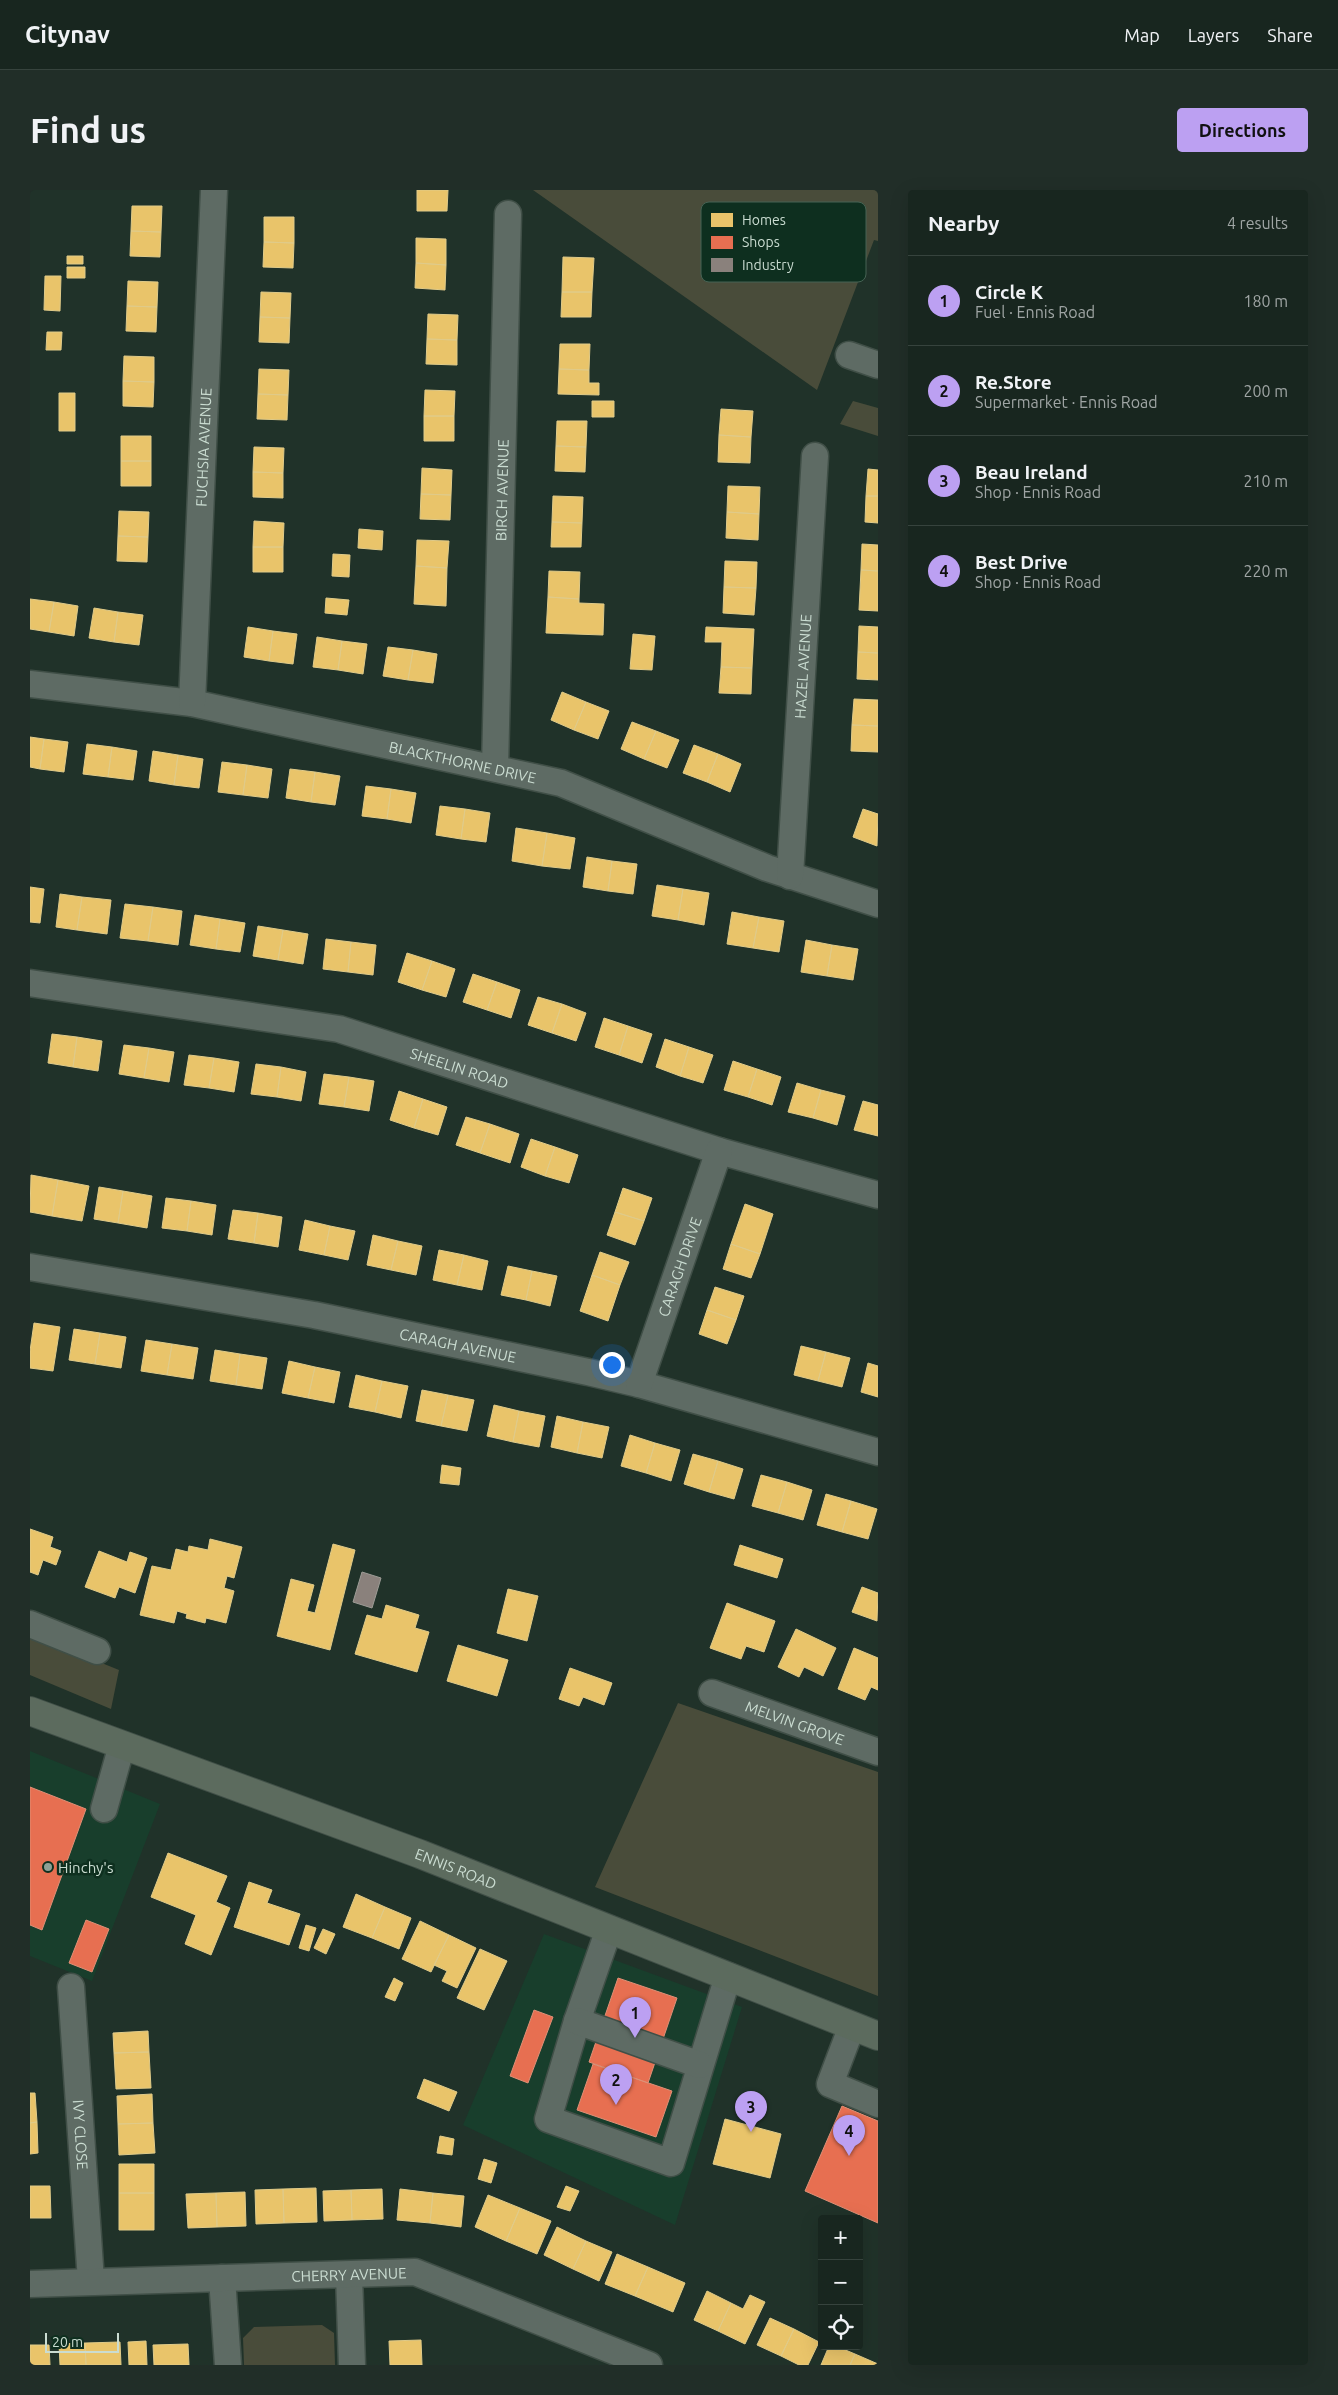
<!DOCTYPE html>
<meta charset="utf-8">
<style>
body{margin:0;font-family:Ubuntu,sans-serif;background:#212e28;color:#f1f3f6}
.controls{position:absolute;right:15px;bottom:15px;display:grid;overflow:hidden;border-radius:5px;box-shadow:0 5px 20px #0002}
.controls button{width:45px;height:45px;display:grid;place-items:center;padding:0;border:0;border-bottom:1px solid #36433d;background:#18261f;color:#f1f3f6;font:25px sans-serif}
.scale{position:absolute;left:15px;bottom:12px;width:74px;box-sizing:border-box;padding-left:5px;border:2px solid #cadcd1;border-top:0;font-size:14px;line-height:18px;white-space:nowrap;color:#cadcd1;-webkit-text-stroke:4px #0e2f1f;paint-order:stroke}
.you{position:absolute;left:581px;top:1174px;width:18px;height:18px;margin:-12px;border:4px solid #fff;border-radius:50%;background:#1a73e8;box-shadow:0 0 0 8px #1a73e833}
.badge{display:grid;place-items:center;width:32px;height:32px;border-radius:50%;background:#bca0f2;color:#111;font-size:16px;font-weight:700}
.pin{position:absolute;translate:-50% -41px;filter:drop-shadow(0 1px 2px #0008)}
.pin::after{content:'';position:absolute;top:26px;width:18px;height:15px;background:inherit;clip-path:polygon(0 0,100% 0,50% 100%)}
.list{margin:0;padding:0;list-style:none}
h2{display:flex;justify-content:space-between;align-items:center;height:65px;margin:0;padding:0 20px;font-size:21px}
h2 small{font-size:16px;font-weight:400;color:#9fa5a4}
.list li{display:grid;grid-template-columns:32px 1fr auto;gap:15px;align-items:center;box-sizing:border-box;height:90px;padding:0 20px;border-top:1px solid #36433d}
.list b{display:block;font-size:19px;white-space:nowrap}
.list p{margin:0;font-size:16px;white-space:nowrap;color:#9fa5a4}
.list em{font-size:16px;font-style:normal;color:#9fa5a4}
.icon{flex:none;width:28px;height:28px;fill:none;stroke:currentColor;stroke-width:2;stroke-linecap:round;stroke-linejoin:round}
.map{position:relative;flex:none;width:848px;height:2175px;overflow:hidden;border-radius:5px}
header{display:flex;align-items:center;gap:30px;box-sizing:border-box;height:70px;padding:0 25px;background:#18261f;border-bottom:1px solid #36433d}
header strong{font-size:24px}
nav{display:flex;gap:28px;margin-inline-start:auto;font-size:18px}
.intro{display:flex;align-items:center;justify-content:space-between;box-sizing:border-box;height:120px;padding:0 30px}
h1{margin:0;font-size:35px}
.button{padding:12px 22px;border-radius:5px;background:#bca0f2;color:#111;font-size:18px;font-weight:700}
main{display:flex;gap:30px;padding:0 30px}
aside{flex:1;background:#18261f;border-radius:5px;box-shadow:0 5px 20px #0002}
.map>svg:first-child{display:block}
.built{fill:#183e2c}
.green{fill:#494c3a}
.homes{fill:#e9c46a;stroke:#e0cb89}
.shops{fill:#e76f51;stroke:#de9077}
.industry{fill:#8a817c;stroke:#9d9c96}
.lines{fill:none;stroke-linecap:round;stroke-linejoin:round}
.minor-casing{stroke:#404f47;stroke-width:29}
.major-casing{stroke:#404f47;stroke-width:30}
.minor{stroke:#5e6b64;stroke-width:26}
.major{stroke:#5c6b5e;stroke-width:28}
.poi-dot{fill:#8ea096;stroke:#0e2f1f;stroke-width:2}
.labels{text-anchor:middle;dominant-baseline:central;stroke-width:5;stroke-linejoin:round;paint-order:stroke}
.street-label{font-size:15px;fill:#cadcd1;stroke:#0e2f1f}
.poi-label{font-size:15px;fill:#cadcd1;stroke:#0e2f1f;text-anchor:start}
.key{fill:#0e2f1f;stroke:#466354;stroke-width:1}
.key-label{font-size:14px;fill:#cadcd1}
</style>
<header>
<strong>Citynav</strong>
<nav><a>Map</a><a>Layers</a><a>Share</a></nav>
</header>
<div class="intro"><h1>Find us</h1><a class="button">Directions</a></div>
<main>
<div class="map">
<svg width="848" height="2175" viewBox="0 0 848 2175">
<rect width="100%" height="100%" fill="#203229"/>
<path class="built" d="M0 1561 130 1614 62 1791 0 1766Z
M514 1744 712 1817 645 2035 433 1935Z"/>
<path class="green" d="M503 0H848V51L844 50 787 200Z
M823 211 848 218V246L810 234Z
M0 1444 89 1480 81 1519 0 1485Z
M648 1513 848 1582V1806L565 1697Z
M292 2135 304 2143 305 2175H214L213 2148 224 2137Z"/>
<path class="homes" d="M387 0H418L417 21H387Z
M102 16H132L131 42 101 41Z
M234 27H264V53L234 52Z
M101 41 131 42 130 67 100 66Z
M386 48 416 49V75L386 73Z
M234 52 264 53 263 78 233 77Z
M37 66H53V74H37Z
M533 67 564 68 562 102H532Z
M386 73 416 75 415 100 385 98Z
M37 77H55V88H37Z
M15 86H31L30 121 14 120Z
M98 91 128 92 127 117 97 116Z
M231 102 261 103 260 128 230 127Z
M532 102H562L561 127H531Z
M97 116 127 117 126 142 96 141Z
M398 124 428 125 427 150 397 149Z
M230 127 260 128 259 153 229 152Z
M17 142H32L31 160H16Z
M397 149 427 150V175L396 174Z
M530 154H560L559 180 529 179Z
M94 166 124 167V192L93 191Z
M229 179 259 180 258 205 228 204Z
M529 179 559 180V193H569V205L528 204Z
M93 191 124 192 123 217 93 216Z
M395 200 425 201 424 226H394Z
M29 203H45V241H29Z
M228 204 258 205 257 230 227 229Z
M562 211H584V227H562Z
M691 219 723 221 721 247 689 245Z
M394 226H424V251H394Z
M527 231H557L556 257 526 256Z
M689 245 721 247 720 273 688 272Z
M91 246H121V271H91Z
M526 256 556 257 555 282 525 281Z
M224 257 254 258 253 283 223 282Z
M91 271H121V296H91Z
M392 278 422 280 421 305 391 304Z
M838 279 848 280V306H836Z
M223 282 253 283V308L223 307Z
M698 296 730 297 729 324 697 322Z
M391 304 421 305 420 330 390 329Z
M523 306 553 307 552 333 522 332Z
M836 306H848V333L835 332Z
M89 321 119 322 118 347 88 346Z
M697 322 729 324 728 350 696 348Z
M224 331 254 333 253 357H223Z
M522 332 552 333 551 357H521Z
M329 339 353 341 352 360 328 358Z
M88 346 118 347 117 372 87 371Z
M387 350 419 351 417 378 386 376Z
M832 354 848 355V381L831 380Z
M223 357H253V382H223Z
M303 364 320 365 319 387 302 386Z
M695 371 727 372 726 398 694 397Z
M386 376 417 378 416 416 384 414Z
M831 380 848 381V421L829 420Z
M519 381 550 382 549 409 518 407Z
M694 397 726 398 724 425 693 423Z
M518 407 549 409V413L574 414 573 445 516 443Z
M296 408 319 410 317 425 295 423Z
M0 409 24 412 19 442 0 439Z
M24 412 48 416 44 446 19 442Z
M64 418 88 422 84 452 59 448Z
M88 422 113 425 109 455 84 452Z
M829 436 848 437V463L828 462Z
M218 437 243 441 239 471 214 467Z
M676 437 724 439 722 478 691 477 692 452H675Z
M243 441 267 444 263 474 239 471Z
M603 444 625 446 622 480 600 479Z
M287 447 312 451 308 480 283 477Z
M312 451 337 454 333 484 308 480Z
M358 457 383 460 378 490 353 486Z
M383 460 407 464 403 493 378 490Z
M828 462 848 463V490L827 489Z
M691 477 722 478 721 504 689 503Z
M532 502 556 512 544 540 521 530Z
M824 509 848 510V536L822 535Z
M556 512 579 521 568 549 544 540Z
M602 532 626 541 614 569 591 559Z
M822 535 848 536V562L821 561Z
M626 541 649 550 637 578 614 569Z
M0 547 14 549 10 579 0 577Z
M14 549 38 552 34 582 10 579Z
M57 554 82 557 78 587 53 584Z
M664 555 688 564 677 592 653 583Z
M82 557 107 561 103 590 78 587Z
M123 561 148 565 144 595 119 591Z
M688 564 711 574 700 602 677 592Z
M148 565 173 569 169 598 144 595Z
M192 572 217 575 213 605 188 602Z
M217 575 242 579 238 608 213 605Z
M260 579 285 582 281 612 256 608Z
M285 582 310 586 305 615 281 612Z
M336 596 361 599 357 629 332 626Z
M361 599 386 603 381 633 357 629Z
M410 616 435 619 431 649 406 645Z
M435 619 460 623 456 652 431 649Z
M833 619 848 624 847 656 823 647Z
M486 638 517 643 512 676 482 671Z
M517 643 545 648 540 679 512 676Z
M557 667 582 671 578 701 553 697Z
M582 671 607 674 603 704 578 701Z
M627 695 653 699 648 730 622 726Z
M0 697 14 699 10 733 0 732Z
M653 699 679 703 674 735 648 730Z
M30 704 52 707 47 740 26 737Z
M52 707 81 710 77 744 47 740Z
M95 714 123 717 118 751 90 748Z
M123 717 152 721 148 755 118 751Z
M702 722 729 727 723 758 697 754Z
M165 725 190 729 186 759 160 755Z
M729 727 754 731 749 762 723 758Z
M190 729 215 733 210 762 186 759Z
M228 736 253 740 248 770 223 766Z
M253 740 278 744 273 774 248 770Z
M296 749 321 752 318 782 293 779Z
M776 750 802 755 797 786 771 782Z
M321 752 346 755 343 785 318 782Z
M802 755 828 759 823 790 797 786Z
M377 763 402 771 392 800 368 792Z
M402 771 425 779 416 807 392 800Z
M443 784 467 792 457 820 433 812Z
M467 792 490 800 481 828 457 820Z
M508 807 532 814 522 843 498 835Z
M532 814 556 823 546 851 522 843Z
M574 828 598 836 589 865 565 857Z
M598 836 622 844 612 873 589 865Z
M22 844 47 847 43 877 18 873Z
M47 847 72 851 68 881 43 877Z
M635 849 659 857 650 886 626 877Z
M94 855 119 858 114 888 89 884Z
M659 857 683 865 673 893 650 886Z
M119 858 144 862 139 892 114 888Z
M159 865 184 868 179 898 154 895Z
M184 868 209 872 204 902 179 898Z
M703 871 727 879 718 907 694 900Z
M226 874 251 877 247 907 221 904Z
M251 877 276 882 271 911 247 907Z
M727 879 751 887 742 915 718 907Z
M294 884 319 887 314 917 289 914Z
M319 887 344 891 339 921 314 917Z
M767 893 791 900 783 928 758 922Z
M791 900 815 906 807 935 783 928Z
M369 901 393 909 384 938 360 930Z
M393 909 417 917 408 945 384 938Z
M833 911 848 915V946L824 940Z
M436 927 460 934 450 963 426 955Z
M460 934 489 944 480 973 450 963Z
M501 949 525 957 515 986 491 977Z
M525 957 548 965 539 993 515 986Z
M1 985 28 990 22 1026 0 1022Z
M28 990 59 996 52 1031 22 1026Z
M69 997 93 1001 88 1033 64 1029Z
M593 998 622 1008 614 1031 585 1022Z
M93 1001 122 1006 117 1038 88 1033Z
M136 1008 161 1011 157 1041 132 1038Z
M161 1011 186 1015 182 1045 157 1041Z
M715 1014 743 1024 730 1064 701 1054Z
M203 1020 228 1023 224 1053 198 1049Z
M585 1022 614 1031 605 1055 577 1045Z
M228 1023 252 1027 248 1057 224 1053Z
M275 1030 300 1036 294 1065 269 1060Z
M300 1036 325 1041 318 1070 294 1065Z
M343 1045 368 1051 361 1080 337 1075Z
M368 1051 392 1056 386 1085 361 1080Z
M701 1054 730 1064 721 1088 693 1079Z
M409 1060 434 1065 427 1095 403 1090Z
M570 1062 599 1072 590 1095 562 1085Z
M434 1065 458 1071 452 1100 427 1095Z
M478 1076 502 1081 496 1110 471 1105Z
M502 1081 527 1086 520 1116 496 1110Z
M562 1085 590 1095 578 1131 550 1121Z
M685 1097 714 1106 706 1130 677 1120Z
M677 1120 706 1130 697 1154 669 1144Z
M4 1133 30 1137 23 1181 0 1178V1161Z
M44 1139 70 1143 65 1174 39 1170Z
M70 1143 96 1147 91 1178 65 1174Z
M116 1150 142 1154 137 1185 111 1181Z
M142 1154 168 1158 163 1189 137 1185Z
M771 1156 796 1162 788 1191 764 1185Z
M185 1160 210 1164 206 1195 180 1191Z
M796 1162 820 1168 812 1197 788 1191Z
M210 1164 237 1168 232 1199 206 1195Z
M259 1171 285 1177 278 1208 252 1203Z
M838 1173 848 1176V1207L831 1202Z
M285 1177 310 1182 304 1213 278 1208Z
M326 1185 352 1191 345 1222 319 1217Z
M352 1191 378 1196 371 1228 345 1222Z
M392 1200 418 1205 411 1236 386 1231Z
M418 1205 444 1210 437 1241 411 1236Z
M464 1215 489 1221 483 1252 457 1246Z
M489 1221 515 1226 509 1257 483 1252Z
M527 1226 553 1232 547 1263 521 1257Z
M553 1232 579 1237 572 1268 547 1263Z
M600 1245 625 1253 616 1283 591 1276Z
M625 1253 650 1260 641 1291 616 1283Z
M663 1264 688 1271 679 1302 654 1294Z
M688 1271 713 1279 704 1309 679 1302Z
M412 1275 431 1278 429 1295 410 1293Z
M731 1285 757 1292 748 1323 722 1316Z
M757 1292 782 1300 773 1330 748 1323Z
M796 1304 821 1311 812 1342 787 1335Z
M821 1311 847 1319 838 1349 812 1342Z
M0 1339 23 1347 20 1357 31 1361 26 1375 13 1370 8 1385 0 1382Z
M180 1349 212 1357 204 1388 197 1386 194 1398 204 1401 196 1433 176 1428 175 1433 156 1428 157 1424 147 1421 144 1433 110 1425 122 1376 141 1380 146 1359 158 1362 159 1356 178 1360Z
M303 1354 325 1360 300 1460 247 1446 261 1389 284 1395 277 1421 285 1423Z
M710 1355 753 1369 747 1388 704 1375Z
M69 1361 97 1372 100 1362 117 1368 105 1403 89 1397 85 1408 55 1397Z
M832 1397 848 1403 847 1431 822 1422Z
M478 1399 508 1406 497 1451 467 1443Z
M697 1413 745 1431 734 1462 716 1456 711 1469 680 1458Z
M356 1415 389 1425 385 1438 399 1442 387 1482 325 1464 337 1425 352 1429Z
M766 1439 806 1458 793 1486 774 1477 769 1487 748 1477Z
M428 1455 478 1470 467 1506 417 1491Z
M824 1458 848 1468V1500L841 1497 835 1510 808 1499Z
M540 1478 582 1493 574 1515 553 1507 549 1516 529 1509Z
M138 1663 197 1686 186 1712 200 1718 181 1765 155 1754 166 1725 121 1707Z
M219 1692 242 1700 237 1713 270 1724 259 1755 204 1737Z
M326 1704 355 1717 342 1748 313 1737Z
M355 1717 381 1728 369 1759 342 1748Z
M390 1731 419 1745 401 1782 372 1769Z
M276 1735 286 1738 279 1761 269 1758Z
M293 1739 305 1744 296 1764 284 1758Z
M419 1745 446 1758 427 1798 412 1791 417 1781 404 1775Z
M450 1759 477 1771 454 1820 427 1808Z
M364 1788 373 1793 365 1811 355 1807Z
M118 1841 119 1862 84 1863 83 1843Z
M119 1862 121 1898 86 1899 84 1863Z
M394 1889 427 1902 419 1921 387 1908Z
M0 1903H5L7 1932 0 1933Z
M122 1904 123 1933 88 1934 87 1906Z
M695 1929 751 1944 740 1988 683 1974Z
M7 1932 8 1963 0 1964V1933Z
M123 1933 125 1963 89 1965 88 1934Z
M410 1946 424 1949 422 1965 407 1963Z
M454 1969 467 1973 461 1993 448 1989Z
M89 1974H124V2003H89Z
M0 1996H20L21 2028H0Z
M536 1996 549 2001 540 2021 527 2017Z
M286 1998 287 2032 254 2033 253 1999Z
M253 1999 254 2033 226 2034 225 2000Z
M352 1999 353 2029 322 2030 321 2000Z
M370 1999 403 2003 400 2033 367 2030Z
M321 2000 322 2030 294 2031 293 2001Z
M215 2002 216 2036 187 2037 186 2003Z
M89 2003H124V2040H89Z
M186 2003 187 2037 158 2038 156 2004Z
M403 2003 434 2006 431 2037 400 2033Z
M458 2005 490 2018 476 2051 445 2037Z
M490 2018 521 2031 507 2064 476 2051Z
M527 2037 556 2051 543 2079 514 2065Z
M556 2051 582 2062 569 2091 543 2079Z
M587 2064 618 2077 605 2106 575 2094Z
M618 2077 655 2093 643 2122 605 2106Z
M677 2101 701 2113 688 2141 664 2130Z
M720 2105 735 2112 715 2154 688 2141 701 2113 713 2119Z
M740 2128 764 2139 751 2166 727 2155Z
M764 2139 789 2152 778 2175H769L751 2166Z
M391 2150 392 2175H360L359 2151Z
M116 2151 117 2175H99L98 2152Z
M90 2152 91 2175H56L55 2153Z
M55 2153 56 2175H30L29 2154Z
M158 2154 159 2175H124L123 2155Z
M0 2155H19L20 2175H0Z
M799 2156H806L825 2164 820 2175H791Z
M825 2164 848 2174V2175H820Z"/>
<path class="shops" d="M0 1597 56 1619 12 1740 0 1735Z
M56 1730 79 1739 62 1782 39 1773Z
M588 1788 647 1808 618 1893 559 1872Z
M504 1820 523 1827 498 1893 480 1886Z
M563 1874 642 1901 626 1947 547 1920Z
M812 1916 848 1931V2033L775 2001Z"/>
<path class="industry" d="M332 1382 351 1388 342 1418 323 1412Z"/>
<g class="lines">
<defs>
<g id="minor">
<path d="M819 165 848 175"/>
<path id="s1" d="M0 494 162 513 531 593 737 678 848 714"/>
<path id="s2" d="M162 513 184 0"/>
<path id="s3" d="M465 578 478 24"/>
<path id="s4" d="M760 686 785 266"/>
<path id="s5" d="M0 793 309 839 689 961 848 1005"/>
<path id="s6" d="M0 1077 284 1125 558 1182 609 1194 848 1262"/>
<path id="s7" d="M609 1194 689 961"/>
<path d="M0 1434 67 1461"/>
<path id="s8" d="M682 1503 848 1562"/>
<path d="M74 1619 92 1555"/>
<path d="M579 1739 547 1831 518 1929 641 1973 698 1786"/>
<path id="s9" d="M41 1797 61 2091"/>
<path d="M547 1831 670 1875"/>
<path d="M822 1836 800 1894 848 1914"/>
<path d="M319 2085 322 2175"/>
<path d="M192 2088 198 2175"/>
<path id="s10" d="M0 2094 385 2082 619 2175"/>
</g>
<g id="major">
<path id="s11" d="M0 1521 390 1664 848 1846"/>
</g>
</defs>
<use href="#minor" class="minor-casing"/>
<use href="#major" class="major-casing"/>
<use href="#minor" class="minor"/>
<use href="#major" class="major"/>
</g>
<circle class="poi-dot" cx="18" cy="1677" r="5"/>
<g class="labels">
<g class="street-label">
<text stroke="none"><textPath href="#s2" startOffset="256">FUCHSIA AVENUE</textPath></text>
<text stroke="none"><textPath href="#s3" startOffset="278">BIRCH AVENUE</textPath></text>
<text stroke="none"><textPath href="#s4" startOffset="210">HAZEL AVENUE</textPath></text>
<text stroke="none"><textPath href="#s1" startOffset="440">BLACKTHORNE DRIVE</textPath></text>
<text stroke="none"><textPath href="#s5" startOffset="439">SHEELIN ROAD</textPath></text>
<text stroke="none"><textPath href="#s7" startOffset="124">CARAGH DRIVE</textPath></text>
<text stroke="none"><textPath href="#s6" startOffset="435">CARAGH AVENUE</textPath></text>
<text stroke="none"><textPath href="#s8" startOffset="88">MELVIN GROVE</textPath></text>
<text stroke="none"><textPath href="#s11" startOffset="454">ENNIS ROAD</textPath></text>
<text stroke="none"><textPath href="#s9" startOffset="148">IVY CLOSE</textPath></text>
<text stroke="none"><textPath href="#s10" startOffset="319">CHERRY AVENUE</textPath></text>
</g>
<g class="poi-label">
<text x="28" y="1677">Hinchy's</text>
</g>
</g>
<rect x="671" y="12" width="165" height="80" rx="8" class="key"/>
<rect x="681" y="23" width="22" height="14" fill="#e9c46a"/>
<rect x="681" y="46" width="22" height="13" fill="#e76f51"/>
<rect x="681" y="68" width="22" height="14" fill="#8a817c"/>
<g class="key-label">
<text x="712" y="35">Homes</text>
<text x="712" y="57">Shops</text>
<text x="712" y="80">Industry</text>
</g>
</svg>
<div class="controls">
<button>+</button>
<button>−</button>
<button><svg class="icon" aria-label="locate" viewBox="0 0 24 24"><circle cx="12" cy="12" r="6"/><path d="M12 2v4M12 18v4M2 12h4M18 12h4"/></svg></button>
</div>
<div class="scale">20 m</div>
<div class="you"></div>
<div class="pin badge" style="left:605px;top:1848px">1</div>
<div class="pin badge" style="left:586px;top:1915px">2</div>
<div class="pin badge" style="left:721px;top:1942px">3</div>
<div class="pin badge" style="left:819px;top:1966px">4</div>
</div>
<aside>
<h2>Nearby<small>4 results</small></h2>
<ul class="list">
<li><span class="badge">1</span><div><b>Circle K</b><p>Fuel · Ennis Road</p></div><em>180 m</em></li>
<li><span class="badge">2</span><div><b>Re.Store</b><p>Supermarket · Ennis Road</p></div><em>200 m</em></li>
<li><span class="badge">3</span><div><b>Beau Ireland</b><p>Shop · Ennis Road</p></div><em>210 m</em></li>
<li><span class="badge">4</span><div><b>Best Drive</b><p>Shop · Ennis Road</p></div><em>220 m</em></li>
</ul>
</aside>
</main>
